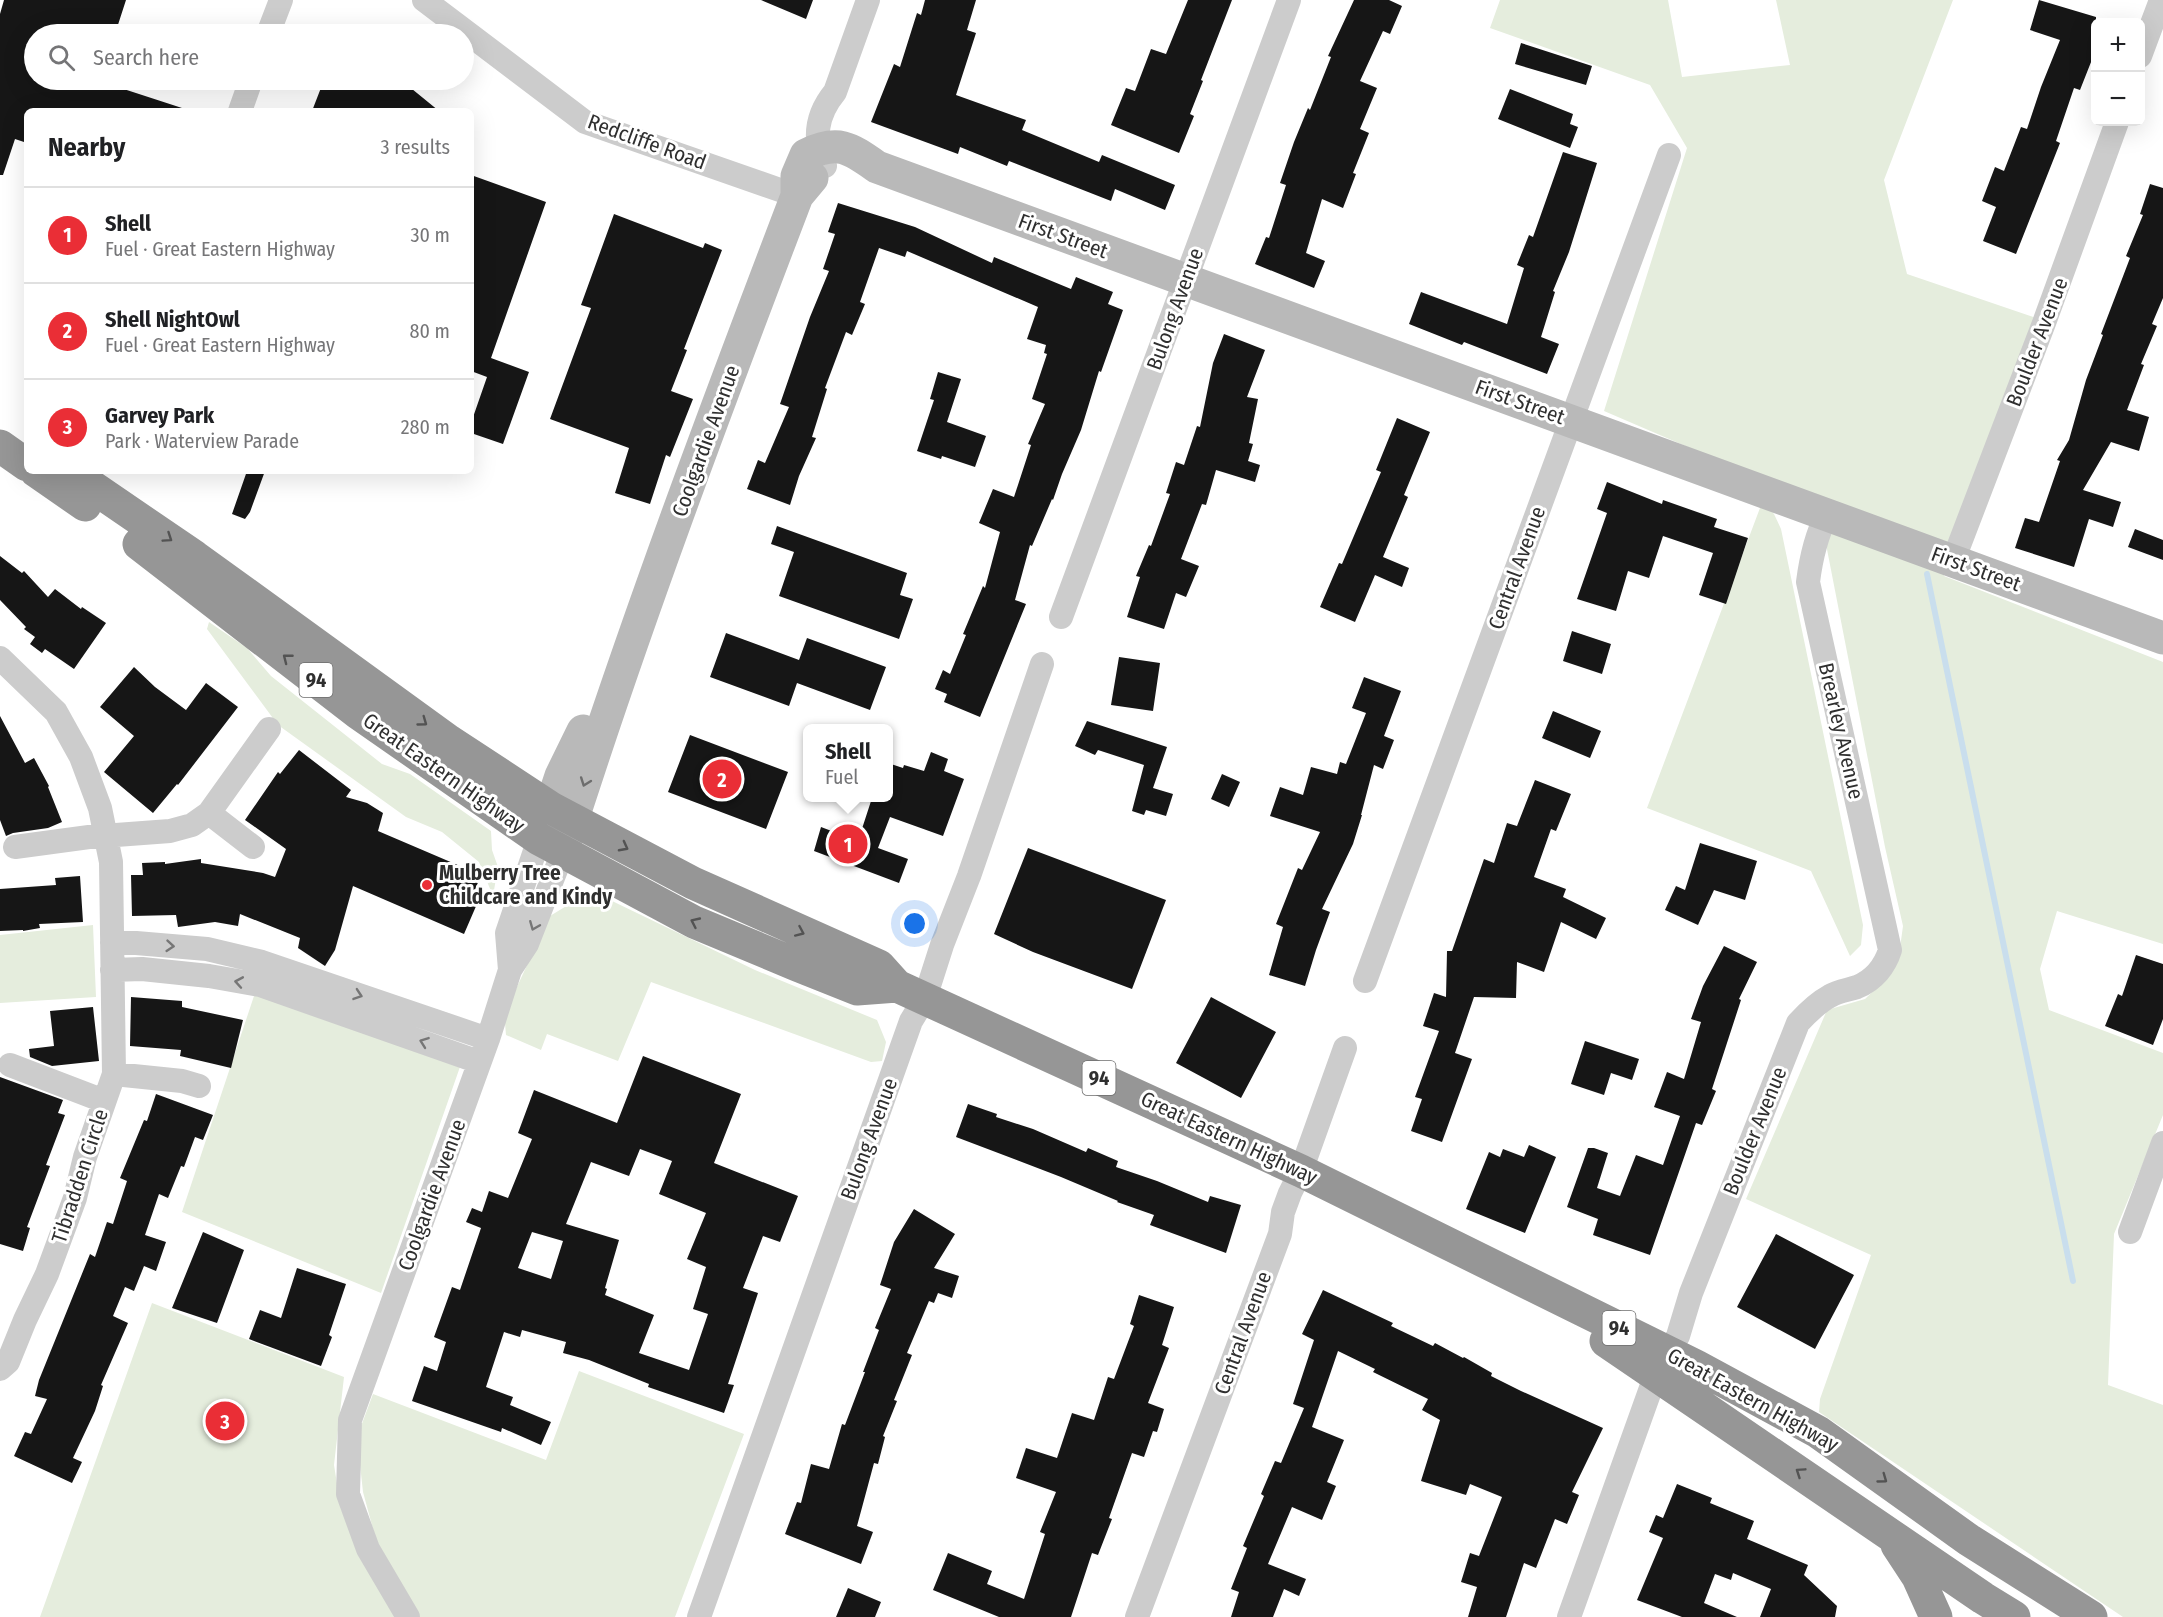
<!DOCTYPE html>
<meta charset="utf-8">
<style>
body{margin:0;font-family:"Fira Sans Condensed",sans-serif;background:#f2f2f2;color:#202124}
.controls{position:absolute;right:18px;top:18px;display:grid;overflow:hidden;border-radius:9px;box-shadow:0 6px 24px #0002}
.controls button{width:54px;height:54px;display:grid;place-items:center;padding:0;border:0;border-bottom:2px solid #e0e0e0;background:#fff;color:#202124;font:30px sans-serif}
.you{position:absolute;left:915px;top:924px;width:21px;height:21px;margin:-15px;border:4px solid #fff;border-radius:50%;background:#1a73e8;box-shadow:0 0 0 9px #1a73e833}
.badge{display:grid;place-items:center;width:39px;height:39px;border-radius:50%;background:#ea2e36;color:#fff;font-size:20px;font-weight:700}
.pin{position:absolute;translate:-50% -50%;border:3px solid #fff;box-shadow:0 2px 6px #0006}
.popup{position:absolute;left:803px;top:724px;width:90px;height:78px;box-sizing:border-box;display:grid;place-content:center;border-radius:9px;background:#fff;filter:drop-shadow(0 2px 4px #0005);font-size:20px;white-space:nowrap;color:#757577}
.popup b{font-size:22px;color:#202124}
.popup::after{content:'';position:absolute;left:50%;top:100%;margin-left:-12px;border:12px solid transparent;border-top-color:#fff}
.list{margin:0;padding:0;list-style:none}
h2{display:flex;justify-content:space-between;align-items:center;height:78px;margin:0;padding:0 24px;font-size:26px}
h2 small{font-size:20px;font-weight:400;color:#757577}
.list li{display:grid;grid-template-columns:39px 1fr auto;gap:18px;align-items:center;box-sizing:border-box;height:96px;padding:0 24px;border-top:2px solid #e0e0e0}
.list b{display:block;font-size:22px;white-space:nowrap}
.list p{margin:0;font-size:20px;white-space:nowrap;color:#757577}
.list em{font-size:20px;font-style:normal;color:#757577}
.icon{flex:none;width:33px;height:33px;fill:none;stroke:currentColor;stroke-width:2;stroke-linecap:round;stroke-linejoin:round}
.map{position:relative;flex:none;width:2163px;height:1617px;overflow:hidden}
.search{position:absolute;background:#fff;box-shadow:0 6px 24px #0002;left:24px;top:24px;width:450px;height:66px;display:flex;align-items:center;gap:15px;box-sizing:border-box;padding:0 21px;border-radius:33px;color:#757577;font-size:22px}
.panel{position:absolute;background:#fff;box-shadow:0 6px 24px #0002;left:24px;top:108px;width:450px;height:366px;border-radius:9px}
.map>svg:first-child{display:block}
.green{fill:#e5eddd}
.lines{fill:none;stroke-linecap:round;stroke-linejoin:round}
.stream{stroke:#c9deed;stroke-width:6}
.building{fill:#161616;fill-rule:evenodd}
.street{stroke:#ccc;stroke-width:24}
.secondary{stroke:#b9b9b9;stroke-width:33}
.highway{stroke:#969696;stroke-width:33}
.oneway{stroke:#535353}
.oneway2{stroke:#6d6d6d}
.oneway3{stroke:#767676}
.poi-dot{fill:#ea2e36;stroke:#fff;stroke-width:2}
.labels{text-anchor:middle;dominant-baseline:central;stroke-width:6;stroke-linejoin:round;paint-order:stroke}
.shield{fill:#fff;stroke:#6d6d6d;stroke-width:1.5}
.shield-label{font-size:20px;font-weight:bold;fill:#2f2f2f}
.street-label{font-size:21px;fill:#2f2f2f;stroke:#fff}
.poi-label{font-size:21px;font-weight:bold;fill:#2f2f2f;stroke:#fff;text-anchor:start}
</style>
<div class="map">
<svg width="2163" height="1617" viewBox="0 0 2163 1617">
<rect width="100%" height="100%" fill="#fff"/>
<path class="green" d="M1500 0H1668L1682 77 1790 65 1776 0H1953L1884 180 1907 274 2036 318 1944 576 2163 662V944L2057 911 2040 969 2049 1010 2163 1053V1115L2114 1234 2108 1385 2163 1405V1617H2123L1819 1412 1820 1399 1871 1255 1746 1199 1827 1010 1865 999 1890 975 1899 955 1903 926 1885 847 1817 498 1753 475 1604 411 1687 148 1650 85 1490 28Z
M1763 500 1774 514 1781 529 1863 925 1861 945 1850 956 1811 871 1647 808Z
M209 622 247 648 271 676 382 764 410 774 491 831 492 850 498 867 493 896 479 862 442 832 406 817 278 725 207 629Z
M601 898 610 900 755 970 877 1020 886 1042 882 1061 871 1062 651 982 618 1061 547 1034 541 1050 506 1035 505 1023 508 1006 550 916 568 905 587 899Z
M93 925 96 997 0 1003V935Z
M255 993 461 1064 381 1293 182 1212Z
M152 1303 344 1377 334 1465 341 1509 395 1617H40Z
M579 1371 744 1434 675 1617H420L376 1540 363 1492 357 1437 373 1394 546 1460Z"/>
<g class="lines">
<path class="stream" d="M1927 574 2073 1281"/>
</g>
<path class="building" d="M4 0H126L115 34H34V80H96L182 108 181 111H27V143L15 139 3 175H0V14Z
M761 0H813L806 19Z
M925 0H976L967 30 976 33 956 95 1026 120 1022 130 1099 162 1102 155 1175 185 1165 210 1115 189 1111 201 1009 161 1007 166 960 147 958 154 871 122 894 64 900 67 917 13 921 15Z
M1188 0H1232L1201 80 1203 81 1190 114 1194 116 1179 153 1111 125 1126 88 1135 91 1151 49 1166 54Z
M1354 0H1389L1402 6 1390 34 1383 31 1360 81 1377 88 1360 129 1369 133 1353 173 1356 174 1343 208 1322 199 1306 253 1325 261 1314 288 1255 264 1266 237 1269 238 1286 185 1280 183 1294 142 1308 108 1310 110 1331 57 1328 56Z
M2039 0 2096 17V44L2093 57 2080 90 2074 88 2056 141 2060 143 2016 254 1983 241 1996 207 1982 201 1995 167 2004 171 2021 127 2027 129 2041 87 2060 40 2030 30Z
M1521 43 1592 66 1586 85 1515 64Z
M324 80H401L439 111H312Z
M1510 89 1573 114 1570 124 1578 127 1570 148 1498 119Z
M1563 152 1597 163 1569 252 1553 291 1555 292 1541 337 1559 344 1547 374 1464 342 1462 345 1409 324 1421 292 1507 324 1524 268 1517 265 1529 235 1533 237Z
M471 175 546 202 491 358 529 372 503 444 471 433V423L487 377 471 371Z
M2150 184 2163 188V298L2152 324 2157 326 2141 364 2144 365 2127 410 2149 417 2139 451 2111 442 2083 490 2121 502 2113 527 2089 519 2074 567 2015 548 2025 518 2039 522 2060 461 2057 460 2069 440 2086 380 2103 335 2101 334 2130 258 2126 256 2143 215 2140 214Z
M838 203 915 227 992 263 994 257 1071 289 1076 277 1113 292 1108 304 1123 310 1101 372 1099 371 1081 430 1062 474 1053 500 1052 499 1032 546 1030 545 1015 600 1026 604 980 717 944 702 947 694 935 689 943 670 950 674 966 635 963 634 983 586 985 588 1000 532 979 523 993 489 1014 497 1031 445 1028 444 1045 404 1032 399 1047 354 1044 353 1046 345 1027 339 1038 307 907 251 905 257 879 248 860 302 865 304 852 335 846 332 825 388 827 389 812 437 816 438 799 476 790 505 747 489 758 460 765 463 789 407 780 404 810 317 829 271 823 269 835 234 828 232Z
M614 214 703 248 705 243 722 250 684 349 687 350 671 391 693 399 670 457 666 455 650 504 615 493 629 448 550 419 591 308 581 305Z
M1224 334 1265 350 1247 397 1258 399 1249 443 1253 444 1248 461 1260 465 1255 482 1216 470 1206 505 1202 504 1181 559 1199 566 1186 597 1176 593 1164 629 1127 617 1140 577 1136 576 1149 545 1151 546 1170 494 1166 493 1176 462 1184 465 1197 426 1200 427 1213 363Z
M938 372 961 379 947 422 986 436 975 467 942 456 941 459 917 451 934 400 930 399Z
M1397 418 1430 432 1404 495 1408 497 1383 557 1409 568 1402 587 1375 575 1355 622 1320 607 1339 563 1342 564 1381 472 1376 470Z
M247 471H265L250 512 245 519 232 514Z
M1607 482 1662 504 1663 500 1717 519 1714 527 1748 538 1726 604 1699 595 1713 553 1663 536 1649 578 1628 571 1616 611 1577 599 1607 513 1597 509Z
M777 526 907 573 900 595 913 599 899 639 779 596 794 552 771 544Z
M2135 529 2163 540V560L2128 547Z
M0 556 22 573 24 571 48 597 55 589 81 609 82 607 106 623 74 669 45 649 42 653 30 644 35 637 24 629 26 627 0 600Z
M1572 631 1611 644 1602 674 1563 661Z
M726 633 799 660 807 638 886 667 870 710 797 683 789 706 710 677Z
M1119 657 1160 663 1153 711 1111 705Z
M134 667 155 687 186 710 206 683 238 707 178 785 177 784 153 813 104 772 134 736 100 707Z
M1364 677 1401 691 1384 736 1394 740 1383 769 1374 765 1361 815H1362L1353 844 1322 909 1330 912 1316 950 1305 986 1269 975 1283 927 1276 924 1298 868 1302 870 1320 832 1270 816 1280 787 1303 795 1311 767 1337 774 1340 762 1346 764 1366 713 1352 708Z
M1553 711 1601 731 1590 758 1542 738Z
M0 716 25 763 34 758 49 786 48 787 62 822 48 828 13 833 6 836 0 820Z
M1087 721 1167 747 1153 788 1173 794 1166 816 1146 810 1144 815 1132 811 1144 765 1098 750 1095 755 1075 746Z
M690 735 788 772 766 829 668 792Z
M299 750 351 790 346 797 367 803 383 813 378 831 481 875 473 895 480 897 464 934 353 886 335 950 325 966 298 948 300 938 240 914 238 926 215 922 178 927 176 915 132 916 131 875H143L142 863 165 862V864L201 859V863L263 873 275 877 286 849 245 820 278 772 280 774Z
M931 752 948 759 944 771 964 779 943 836 890 817 878 848 908 859 899 883 814 851 821 827 858 841 872 798H888V763L903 768 904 765 924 771Z
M1222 774 1240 782 1229 807 1211 799Z
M1535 780 1571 794 1556 831 1551 829 1534 877 1566 889 1563 897 1606 918 1596 939 1561 922 1544 972 1517 962 1516 998 1474 997 1455 1053 1472 1059 1442 1142 1411 1131 1422 1099 1415 1097 1439 1031 1423 1026 1434 993 1446 997 1447 951H1452L1484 859 1494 863 1507 823 1517 826Z
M1700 843 1757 861 1745 900 1714 890 1698 925 1665 910 1676 886 1685 890Z
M1028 848 1166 900 1132 989 1033 952 994 934Z
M80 876 83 922 39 924 40 928 23 931V930L0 931V889L56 885 55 878Z
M1724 946 1757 962 1739 999 1741 1000 1712 1089 1716 1091 1702 1125 1696 1123 1650 1255 1593 1235 1598 1219 1567 1207 1588 1148H1594L1608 1153 1597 1188 1620 1196 1636 1155 1663 1165 1680 1116 1654 1107 1667 1072 1684 1079 1701 1022 1691 1019 1703 986Z
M2136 955 2163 964V1019L2153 1045 2105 1026 2118 994 2122 996Z
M131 997 182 1001V1007L243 1020 231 1068 180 1056 181 1050 130 1046Z
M1211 997 1276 1032 1241 1098 1176 1063Z
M93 1007 99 1061 52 1066 30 1057 29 1049 54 1046 50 1011Z
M1585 1041 1639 1059 1632 1080 1611 1073 1604 1095 1571 1084Z
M643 1056 741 1094 714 1163 798 1196 780 1242 763 1236 743 1288 758 1293 728 1384 734 1385 724 1413 648 1387 649 1384 589 1360 563 1353 566 1342 522 1330 520 1337 504 1332 486 1387 513 1397 510 1405 551 1422 541 1445 502 1428 501 1432 412 1401 424 1366 437 1371 446 1342 434 1337 452 1287 460 1290 481 1228 466 1222 472 1208 482 1212 489 1191 508 1198 532 1139 518 1133 534 1090 617 1123ZM640 1149 672 1161 659 1194 706 1213 687 1259 706 1267 693 1309 708 1314 689 1370 639 1353 654 1315 605 1295 607 1289 605 1288 619 1240 566 1224 591 1162 629 1176ZM532 1232 563 1241 551 1279 518 1268Z
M0 1077 63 1100 58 1113 65 1115 46 1165 50 1166 27 1227 30 1228 23 1251 0 1244Z
M156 1094 213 1115 203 1140 195 1137 184 1167 181 1166 168 1198 159 1194 145 1235 166 1242 156 1271 144 1266 134 1291 125 1287 113 1316 128 1323 101 1385 103 1386 95 1411 73 1458 82 1462 72 1483 14 1456 25 1432 31 1434 47 1399 35 1396 39 1380 90 1254 95 1257 107 1222 113 1224 127 1181 120 1178 144 1120 147 1121Z
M968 1104 997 1114 996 1117 1033 1129 1086 1152 1088 1148 1118 1161 1116 1167 1157 1181 1208 1202 1210 1196 1241 1205 1226 1253 1150 1225 1154 1215 1117 1202 1118 1201 1061 1177 956 1137Z
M1529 1145 1556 1157 1525 1233 1466 1209 1489 1152 1500 1157 1503 1149 1524 1157Z
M914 1209 955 1234 934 1268 959 1276 952 1298 938 1293 934 1303 929 1301 907 1353 912 1355 894 1400 897 1401 883 1436 885 1437 878 1464 874 1463 857 1526 873 1532 861 1564 785 1534 797 1502 801 1503 811 1464 829 1469 842 1424 845 1425 865 1372H863L879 1330 875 1328 891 1289 880 1285 894 1242Z
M203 1232 244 1250 217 1323 172 1308Z
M1776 1234 1854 1275 1815 1349 1737 1307Z
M297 1268 346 1284 329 1335 332 1337 321 1366 249 1339 260 1310 281 1318Z
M1323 1290 1393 1323 1391 1326 1433 1346 1435 1343 1463 1358 1464 1357 1492 1373 1491 1376 1521 1391 1603 1428 1572 1492 1579 1495 1567 1524 1555 1519 1536 1568 1524 1563 1506 1617H1468L1477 1587 1461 1582 1470 1553 1479 1556 1502 1497 1470 1484 1466 1495 1421 1481 1440 1420 1422 1410 1428 1399 1373 1372 1375 1369 1338 1351 1312 1427 1344 1440 1327 1482 1336 1486 1322 1520 1292 1507 1268 1564 1306 1579 1299 1596 1284 1589 1273 1617H1231L1239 1592 1231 1589 1247 1548 1243 1546 1264 1496 1261 1494 1275 1461 1281 1463 1304 1408 1293 1404 1314 1340 1302 1334Z
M1139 1295 1174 1307 1162 1345 1169 1348 1148 1403 1164 1409 1157 1432 1153 1431 1144 1457 1132 1453 1109 1518 1112 1519 1098 1555 1092 1553 1071 1617H999L933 1590 948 1553 992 1571 987 1584 1024 1599 1045 1534 1040 1532 1056 1492 1016 1478 1026 1448 1057 1458 1072 1413 1094 1420 1108 1377 1114 1379 1134 1326 1130 1324Z
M1677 1484 1712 1498 1710 1503 1754 1521 1747 1539 1808 1565 1804 1575 1837 1606 1835 1617H1760L1771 1589 1733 1573 1731 1580 1715 1574 1704 1603 1737 1617H1682L1637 1600 1663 1538 1649 1532 1656 1515 1663 1518Z
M848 1588 881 1602 875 1617H836Z"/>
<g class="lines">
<path class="street" d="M424 0 585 122 797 196
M268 34 281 0
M2140 56 2161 0
M240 111 251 80
M825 166C813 139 816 115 835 92L868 0
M1953 561 2044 323 2117 122
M1061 617 1289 0
M0 658 56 712 81 757 100 808 111 862 114 1074 85 1157 75 1198 47 1274 25 1320 8 1362 0 1369
M209 813 253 847
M15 847 89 837 170 831 192 825 209 813 269 729
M112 943H136L207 949 262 962 488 1039
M112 970 142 969 209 976 260 985 479 1062
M510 970 507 933 539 839
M1365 981 1669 155
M10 1065 104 1101
M114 1074 182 1081 199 1086
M2130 1232 2163 1143
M1668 1352 1678 1336 1691 1293 1798 1023C1808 1012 1817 1003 1830 996 1838 991 1848 990 1857 987 1874 980 1885 966 1890 950L1808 582C1811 558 1816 536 1827 514
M408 1617 368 1549 348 1494 350 1420 488 1039 510 970 527 944 563 852
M699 1617 911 1021 925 998 942 945 969 876 1042 664
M1137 1617 1280 1234 1283 1212 1290 1193 1301 1171 1345 1048
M1569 1617 1656 1374"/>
<path class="secondary" d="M797 196V176L806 155C838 139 850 148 877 167L2163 638
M542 833 561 776 583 731
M564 846C634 626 715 411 797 196L812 178"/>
<path class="highway" d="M0 446 27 465
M36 471 85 505
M69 471 195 557 449 741 551 808 693 883 879 966 897 986 1301 1171 1696 1366 1818 1432 1969 1540 2091 1617
M139 544 358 713 539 839 694 922 797 965 857 989 897 986
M1606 1341 1983 1598 2014 1617
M1897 1545 1918 1577 1936 1617"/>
</g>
<defs><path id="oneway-chevron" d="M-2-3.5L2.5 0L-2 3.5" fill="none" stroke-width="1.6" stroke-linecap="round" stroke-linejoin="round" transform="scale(1.5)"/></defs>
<g class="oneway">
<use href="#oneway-chevron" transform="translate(168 538) rotate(34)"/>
<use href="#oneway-chevron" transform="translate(287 658) rotate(-142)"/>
<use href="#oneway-chevron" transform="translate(423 722) rotate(36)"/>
<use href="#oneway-chevron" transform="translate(624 847) rotate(28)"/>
<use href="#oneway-chevron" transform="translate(695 922) rotate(-155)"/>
<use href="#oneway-chevron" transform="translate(800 932) rotate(24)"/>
<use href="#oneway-chevron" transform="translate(1800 1472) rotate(-146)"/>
<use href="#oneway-chevron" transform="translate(1883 1479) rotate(36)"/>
</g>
<use class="oneway2" href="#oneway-chevron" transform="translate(585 782) rotate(110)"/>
<g class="oneway3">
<use href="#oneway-chevron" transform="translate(534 926) rotate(112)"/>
<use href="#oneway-chevron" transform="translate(170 946) rotate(5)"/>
<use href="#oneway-chevron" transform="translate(239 982) rotate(-170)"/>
<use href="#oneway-chevron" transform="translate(358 995) rotate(19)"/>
<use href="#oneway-chevron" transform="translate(424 1042) rotate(-160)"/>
</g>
<circle class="poi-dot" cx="427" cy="885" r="6"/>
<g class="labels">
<g class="shield">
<rect x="299.5" y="663" width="33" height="34" rx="4.5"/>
<rect x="1082.5" y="1061" width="33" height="34" rx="4.5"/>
<rect x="1602.5" y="1311" width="33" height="34" rx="4.5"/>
</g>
<g class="shield-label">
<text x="316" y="680">94</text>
<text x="1099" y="1078">94</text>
<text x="1619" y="1328">94</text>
</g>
<g class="street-label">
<text transform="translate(647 142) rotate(20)">Redcliffe Road</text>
<text transform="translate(1063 236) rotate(20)">First Street</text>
<text transform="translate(1175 309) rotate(-70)">Bulong Avenue</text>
<text transform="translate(2037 342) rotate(-69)">Boulder Avenue</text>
<text transform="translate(1520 402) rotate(20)">First Street</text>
<text transform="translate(706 441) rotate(-70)">Coolgardie Avenue</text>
<text transform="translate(1517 568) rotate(-70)">Central Avenue</text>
<text transform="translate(1976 569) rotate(20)">First Street</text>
<text transform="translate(1841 731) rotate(77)">Brearley Avenue</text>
<text transform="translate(444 773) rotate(35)">Great Eastern Highway</text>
<text transform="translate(1755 1131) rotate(-68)">Boulder Avenue</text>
<text transform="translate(1229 1138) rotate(25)">Great Eastern Highway</text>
<text transform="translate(869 1139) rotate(-70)">Bulong Avenue</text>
<text transform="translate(80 1176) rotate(-72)">Tibradden Circle</text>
<text transform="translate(432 1195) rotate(-70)">Coolgardie Avenue</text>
<text transform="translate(1243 1333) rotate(-70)">Central Avenue</text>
<text transform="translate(1753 1400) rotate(29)">Great Eastern Highway</text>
</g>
<g class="poi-label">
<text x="439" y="873">Mulberry Tree<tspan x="439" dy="24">Childcare and Kindy</tspan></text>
</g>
</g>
</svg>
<div class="controls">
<button>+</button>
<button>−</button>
</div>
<div class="you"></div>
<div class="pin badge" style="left:848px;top:844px">1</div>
<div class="popup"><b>Shell</b>Fuel</div>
<div class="pin badge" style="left:722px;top:779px">2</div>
<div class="pin badge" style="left:225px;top:1421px">3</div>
<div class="search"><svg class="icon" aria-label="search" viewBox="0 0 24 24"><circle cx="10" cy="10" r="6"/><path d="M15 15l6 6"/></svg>Search here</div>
<section class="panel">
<h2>Nearby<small>3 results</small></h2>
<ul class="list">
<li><span class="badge">1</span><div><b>Shell</b><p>Fuel · Great Eastern Highway</p></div><em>30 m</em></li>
<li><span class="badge">2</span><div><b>Shell NightOwl</b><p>Fuel · Great Eastern Highway</p></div><em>80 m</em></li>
<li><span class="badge">3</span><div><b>Garvey Park</b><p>Park · Waterview Parade</p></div><em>280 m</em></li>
</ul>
</section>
</div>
